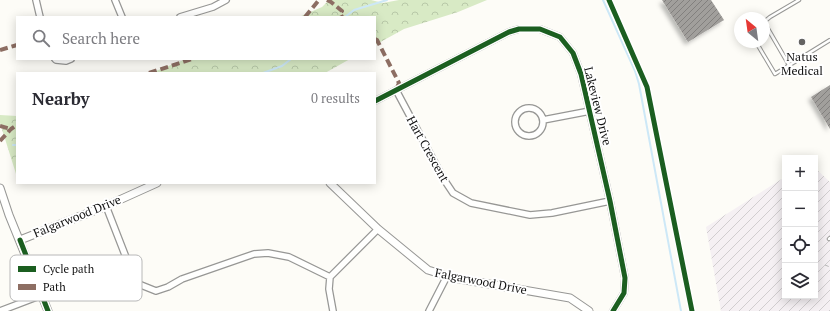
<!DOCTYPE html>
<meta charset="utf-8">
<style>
body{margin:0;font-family:"PT Serif",serif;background:#f7f7f7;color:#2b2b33}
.controls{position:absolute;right:12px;bottom:12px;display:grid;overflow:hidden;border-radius:0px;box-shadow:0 2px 10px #0003}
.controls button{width:36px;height:36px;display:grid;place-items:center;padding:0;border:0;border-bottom:1px solid #e1e1e2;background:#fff;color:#2b2b33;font:20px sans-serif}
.compass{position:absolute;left:734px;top:12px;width:36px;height:36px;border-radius:50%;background:#fff;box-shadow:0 2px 10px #0003;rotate:331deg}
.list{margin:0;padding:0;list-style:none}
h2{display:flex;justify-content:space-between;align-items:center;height:52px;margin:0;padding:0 16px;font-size:17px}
h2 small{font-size:13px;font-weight:400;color:#7c7c81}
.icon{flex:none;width:22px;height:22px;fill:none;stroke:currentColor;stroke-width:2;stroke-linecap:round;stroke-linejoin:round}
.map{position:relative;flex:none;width:830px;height:311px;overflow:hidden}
.search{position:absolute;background:#fff;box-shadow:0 2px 10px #0003;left:16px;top:16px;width:360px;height:44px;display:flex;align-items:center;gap:10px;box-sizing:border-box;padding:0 14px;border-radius:0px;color:#7c7c81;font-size:15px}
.panel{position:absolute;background:#fff;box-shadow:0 2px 10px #0003;left:16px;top:72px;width:360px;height:112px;border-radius:0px}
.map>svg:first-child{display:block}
.industrial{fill:url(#industrial-furrows)}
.forest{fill:url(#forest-crowns)}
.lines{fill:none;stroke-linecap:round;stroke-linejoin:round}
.stream{stroke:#cde8f7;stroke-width:2}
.building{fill:url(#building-hatch);filter:url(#shadow)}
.service-casing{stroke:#979795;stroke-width:4.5}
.minor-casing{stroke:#979795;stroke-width:8}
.tertiary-casing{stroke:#979795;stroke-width:9}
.path{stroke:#b9b9b8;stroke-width:1;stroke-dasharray:4 2;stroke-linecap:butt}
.service{stroke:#fffffe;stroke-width:2.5}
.minor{stroke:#fffffe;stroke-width:5.5}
.tertiary{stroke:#fffffe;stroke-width:7}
.quiet{stroke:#8d6e63;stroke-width:4;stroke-dasharray:8 4;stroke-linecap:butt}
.cycleway-casing{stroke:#fff;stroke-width:8}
.cycleway{stroke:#1b5e20;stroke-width:5}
.poi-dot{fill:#646362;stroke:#fff;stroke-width:1.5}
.labels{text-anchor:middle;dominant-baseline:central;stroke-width:4;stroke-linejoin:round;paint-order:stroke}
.poi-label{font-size:12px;fill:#111;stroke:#fff}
.street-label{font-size:12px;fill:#111;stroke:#fff}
.key{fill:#fff;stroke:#b8b8b8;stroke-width:1}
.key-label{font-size:11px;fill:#111}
</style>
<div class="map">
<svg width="830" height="311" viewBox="0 0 830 311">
<defs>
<pattern id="industrial-furrows" width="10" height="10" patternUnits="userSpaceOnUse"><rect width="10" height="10" fill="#f5f0f3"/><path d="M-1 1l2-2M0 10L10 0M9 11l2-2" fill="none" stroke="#d1cdcf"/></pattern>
<pattern id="forest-crowns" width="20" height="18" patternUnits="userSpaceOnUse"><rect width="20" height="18" fill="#d8eac5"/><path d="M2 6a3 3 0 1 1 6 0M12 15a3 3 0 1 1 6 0" fill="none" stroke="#b8c8a8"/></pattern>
<pattern id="building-hatch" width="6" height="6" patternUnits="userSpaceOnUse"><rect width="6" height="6" fill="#a19f9c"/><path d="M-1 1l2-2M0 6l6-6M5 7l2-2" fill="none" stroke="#82807e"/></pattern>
<filter id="shadow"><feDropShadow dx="-3" dy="3" stdDeviation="2" flood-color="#0004"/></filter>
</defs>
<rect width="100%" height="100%" fill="#fdfcf7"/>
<path class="industrial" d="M815 168 830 182V311H721L706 227 785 177V296H815Z"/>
<path class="forest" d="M329 0H371L383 3 399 0H487L458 12 404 29 375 45V17H299L322 7Z
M186 59H350L325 73H151Z
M0 115 17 116V177L0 123Z"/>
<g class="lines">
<path class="stream" d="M603 0 635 71 639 84 681 311
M345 17 354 10 387 0
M263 73 282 66 291 59
M13 145H17"/>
</g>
<path class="building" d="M662 0H711L724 20 688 42Z
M830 85V129L811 97Z"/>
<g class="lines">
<defs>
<path id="service" d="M756 42 775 74 830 40
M789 65 764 22 770 17 799 0
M829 239 830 238"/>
<path id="minor" d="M36 0 40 17
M115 0 122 17
M180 17 213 7 226 0
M55 59 56 60 66 61 71 59
M396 90 443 178 453 193 471 203 530 215 552 213 610 201
M375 101 509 32 519 29H540L560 37 573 53 581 74 610 201 625 278 624 293 613 311
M515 122a14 14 0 1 1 28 0a14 14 0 1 1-28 0Z
M543 120 590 111
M106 206 136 283 156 291 168 287 182 279 254 254 268 253 289 257 330 277
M0 311 42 295
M333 311 329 289 330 277 378 229
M429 311 447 276"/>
<path id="tertiary" d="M330 183 378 229 428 270 454 278 570 298 589 311
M0 188 9 215 48 311
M20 240 106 206 157 183"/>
</defs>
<use href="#service" class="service-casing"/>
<use href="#minor" class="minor-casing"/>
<use href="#tertiary" class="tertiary-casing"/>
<path class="path" d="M825 265 830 267"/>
<use href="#service" class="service"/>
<use href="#minor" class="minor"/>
<use href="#tertiary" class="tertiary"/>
<path class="quiet" d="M327 0 331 2 342 11 340 13 342 17
M305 17 319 0
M375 39 377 40 399 83 396 90
M0 50 17 45
M149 73 192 59
M0 126 11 129
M0 141 11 129 17 125"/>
<defs>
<path id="cycleway" d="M609 0 647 87 692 311
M375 101 509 32 519 29H540L560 37 573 53 581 74 610 201 625 278 624 293 613 311
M20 240 48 311"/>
</defs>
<use href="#cycleway" class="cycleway-casing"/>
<use href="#cycleway" class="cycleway"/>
</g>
<circle class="poi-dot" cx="802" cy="42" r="4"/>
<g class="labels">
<g class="poi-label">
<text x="802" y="56">Natus<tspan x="802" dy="14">Medical</tspan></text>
</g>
<g class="street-label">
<text transform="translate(598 106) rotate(76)">Lakeview Drive</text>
<text transform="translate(428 149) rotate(61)">Hart Crescent</text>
<text transform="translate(77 216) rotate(-22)">Falgarwood Drive</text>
<text transform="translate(481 281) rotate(11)">Falgarwood Drive</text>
</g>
</g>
<rect x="10" y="255" width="132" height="46" rx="6" class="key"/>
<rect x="18" y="266" width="18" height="6" fill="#1b5e20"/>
<rect x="18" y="284" width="18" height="6" fill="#8d6e63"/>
<g class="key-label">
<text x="43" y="273">Cycle path</text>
<text x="43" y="291">Path</text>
</g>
</svg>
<div class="controls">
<button>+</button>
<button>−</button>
<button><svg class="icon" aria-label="locate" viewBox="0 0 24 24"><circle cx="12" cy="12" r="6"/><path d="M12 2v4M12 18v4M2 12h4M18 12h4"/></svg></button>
<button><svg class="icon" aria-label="layers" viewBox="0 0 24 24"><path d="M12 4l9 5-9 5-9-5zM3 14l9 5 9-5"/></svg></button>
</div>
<svg class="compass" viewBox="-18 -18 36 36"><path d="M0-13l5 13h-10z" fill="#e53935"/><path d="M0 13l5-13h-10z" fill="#7c7c81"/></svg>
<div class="search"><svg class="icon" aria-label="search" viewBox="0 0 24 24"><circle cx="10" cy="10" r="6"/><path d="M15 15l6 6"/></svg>Search here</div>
<section class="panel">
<h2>Nearby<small>0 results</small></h2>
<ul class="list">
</ul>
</section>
</div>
